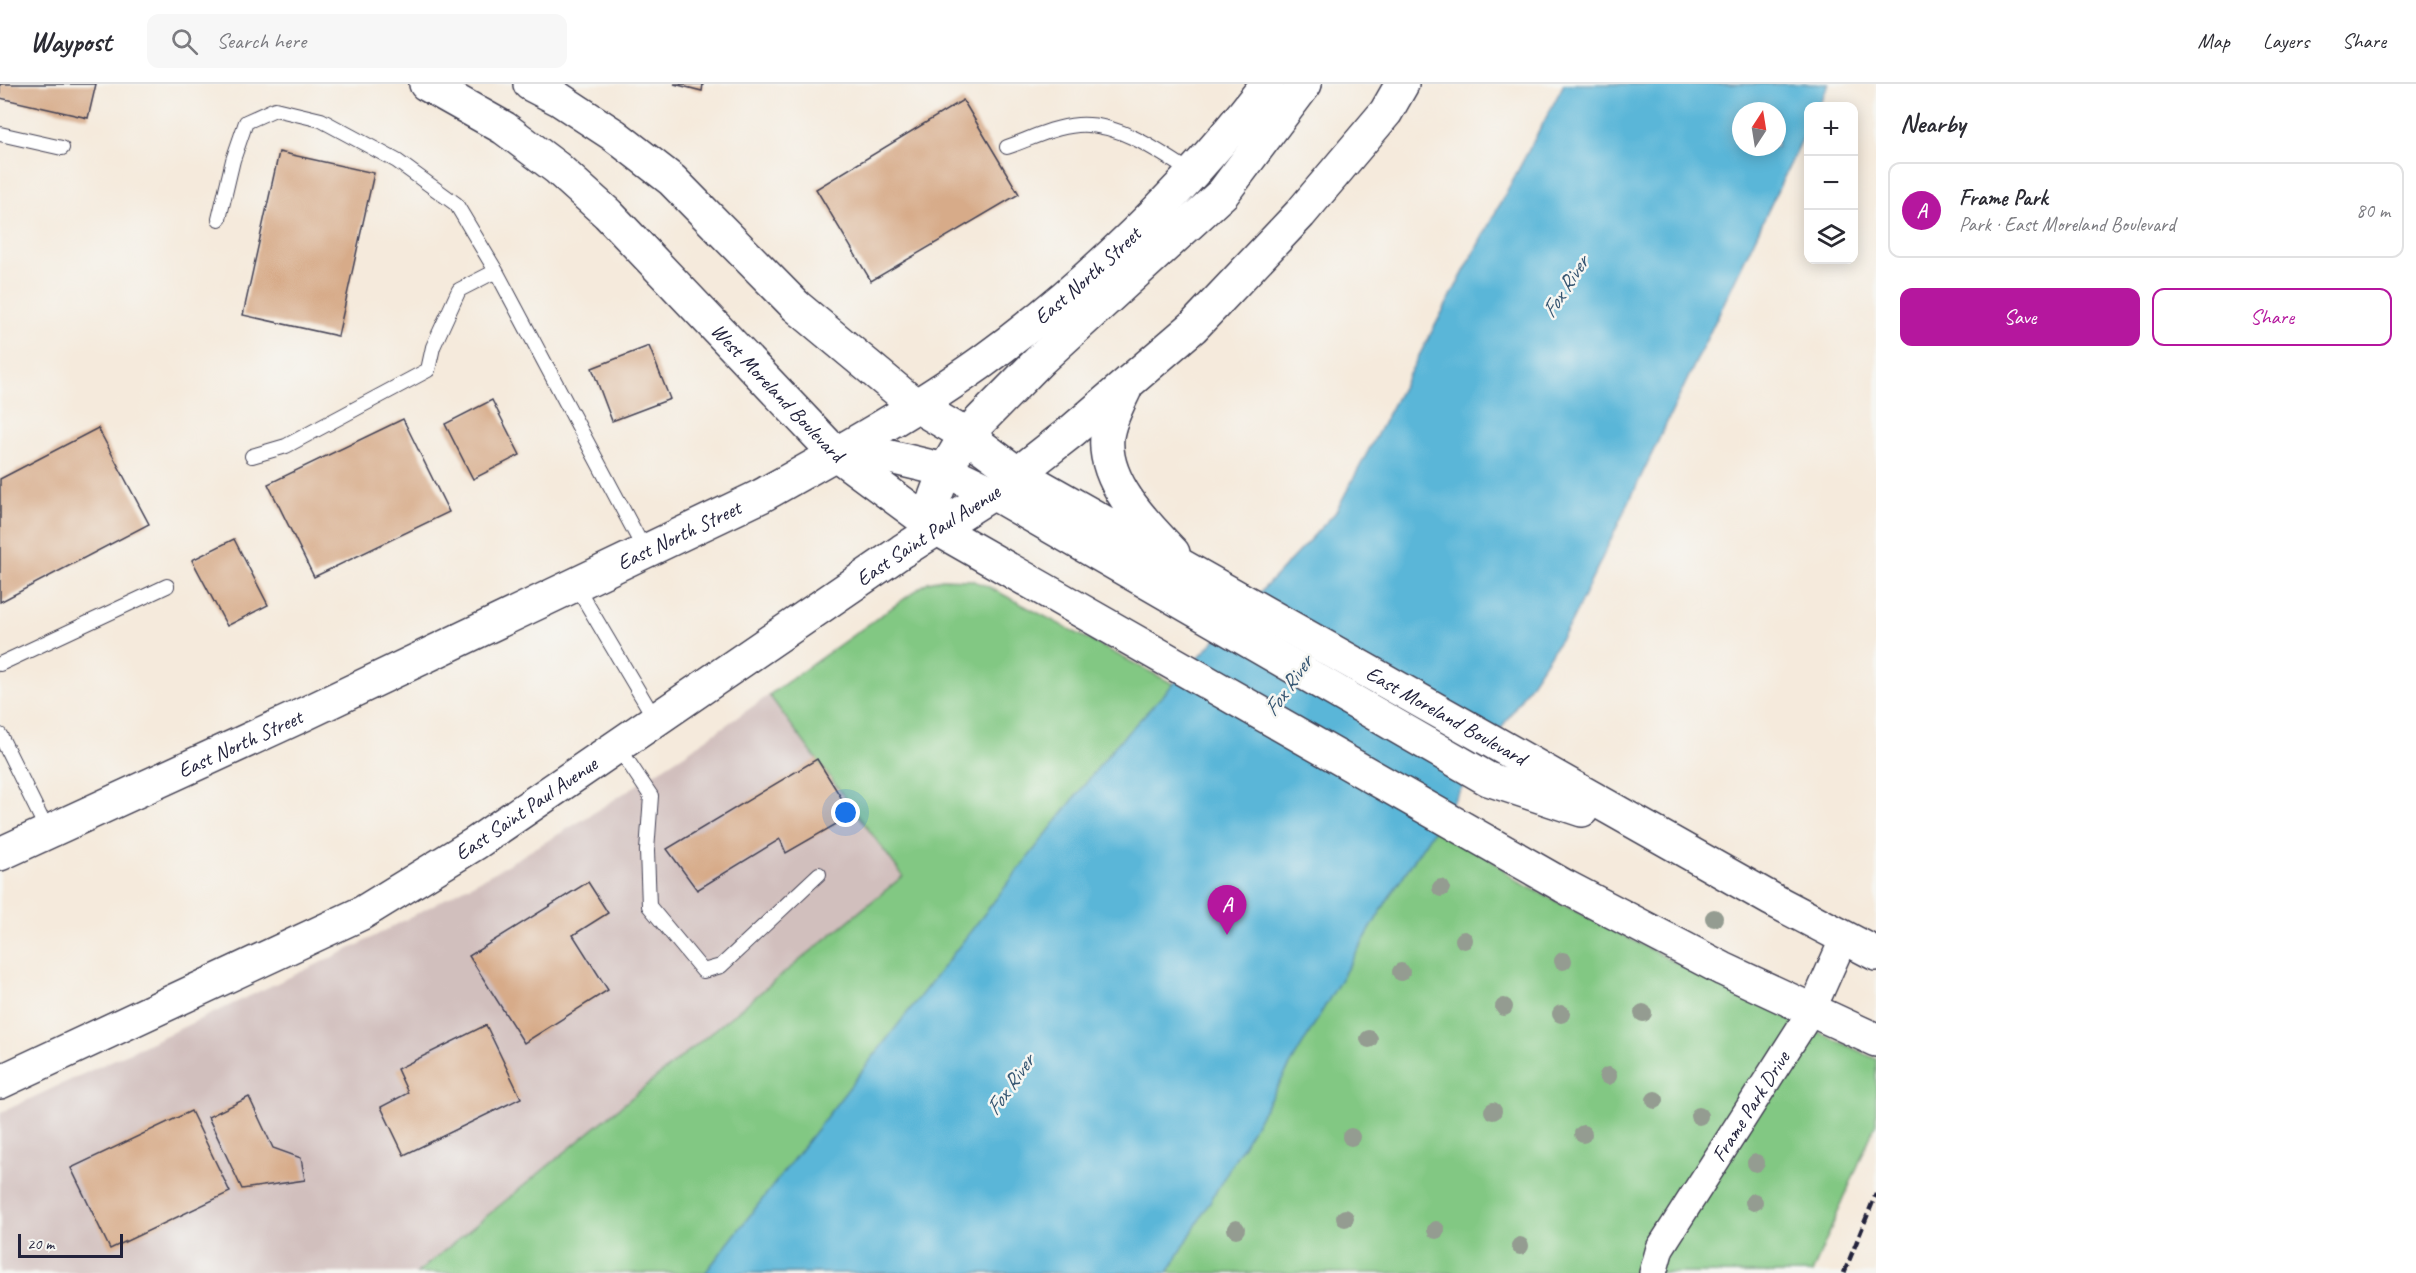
<!DOCTYPE html>
<meta charset="utf-8">
<style>
body{margin:0;font-family:Caveat,sans-serif;background:#f7f7f7;color:#2b2b33}
.controls{position:absolute;right:18px;top:18px;display:grid;overflow:hidden;border-radius:12px;box-shadow:0 3px 15px #0003}
.controls button{width:54px;height:54px;display:grid;place-items:center;padding:0;border:0;border-bottom:2px solid #e1e1e2;background:#fff;color:#2b2b33;font:30px sans-serif}
.compass{position:absolute;left:1732px;top:18px;width:54px;height:54px;border-radius:50%;background:#fff;box-shadow:0 3px 15px #0003;rotate:12deg}
.scale{position:absolute;left:18px;bottom:15px;width:105px;box-sizing:border-box;padding-left:6px;border:3px solid #22223b;border-top:0;font-size:16px;line-height:21px;white-space:nowrap;color:#22223b;-webkit-text-stroke:4px #f6f6f2;paint-order:stroke}
.you{position:absolute;left:846px;top:729px;width:21px;height:21px;margin:-15px;border:4px solid #fff;border-radius:50%;background:#1a73e8;box-shadow:0 0 0 9px #1a73e833}
.badge{display:grid;place-items:center;width:39px;height:39px;border-radius:50%;background:#b5179e;color:#fff;font-size:20px;font-weight:700}
.pin{position:absolute;translate:-50% -50px;filter:drop-shadow(0 2px 3px #0008)}
.pin::after{content:'';position:absolute;top:32px;width:21px;height:18px;background:inherit;clip-path:polygon(0 0,100% 0,50% 100%)}
.list{margin:0;padding:0;list-style:none}
h2{display:flex;justify-content:space-between;align-items:center;height:78px;margin:0;padding:0 24px;font-size:26px}
h2 small{font-size:20px;font-weight:400;color:#7c7c81}
.list li{display:grid;grid-template-columns:39px 1fr auto;gap:18px;align-items:center;box-sizing:border-box;height:96px;margin:0 12px 12px;padding:0 12px;border:2px solid #e1e1e2;border-radius:12px}
.list b{display:block;font-size:22px;white-space:nowrap}
.list p{margin:0;font-size:20px;white-space:nowrap;color:#7c7c81}
.list em{font-size:20px;font-style:normal;color:#7c7c81}
.actions{display:flex;gap:12px;padding:18px 24px}
.actions a{flex:1;padding:14px 0;border:2px solid #b5179e;border-radius:12px;text-align:center;font-size:21px;color:#b5179e}
.actions .main{background:#b5179e;color:#fff}
.icon{flex:none;width:33px;height:33px;fill:none;stroke:currentColor;stroke-width:2;stroke-linecap:round;stroke-linejoin:round}
.map{position:relative;flex:none;width:1876px;height:1189px;overflow:hidden}
header{display:flex;align-items:center;gap:36px;box-sizing:border-box;height:84px;padding:0 30px;background:#fff;border-bottom:2px solid #e1e1e2}
header strong{font-size:28px}
nav{display:flex;gap:33px;margin-inline-start:auto;font-size:21px}
.search{width:420px;height:54px;background:#f7f7f7;display:flex;align-items:center;gap:15px;box-sizing:border-box;padding:0 21px;border-radius:12px;color:#7c7c81;font-size:22px}
main{display:flex}
aside{flex:1;background:#fff}
.map>svg:first-child{display:block}
.industrial{fill:#d1bfbd}
.green{fill:#82c883;stroke:#52755f;stroke-width:1.5}
.water{fill:#5ab6d8;stroke:#3e6c8a;stroke-width:1.5;fill-rule:evenodd}
.building{fill:#d7ab89}
.lines{fill:none;stroke-linecap:round;stroke-linejoin:round}
.lane-casing{stroke:#424053;stroke-width:16}
.street-casing{stroke:#424053;stroke-width:30}
.secondary-casing{stroke:#424053;stroke-width:36}
.lane{stroke:#fff;stroke-width:14}
.street{stroke:#fff;stroke-width:27}
.secondary{stroke:#fff;stroke-width:33}
.rail{stroke:#22223b;stroke-width:4.5;stroke-dasharray:9 4.5;stroke-linecap:butt}
.tree{fill:#949c91}
.labels{text-anchor:middle;dominant-baseline:central;stroke-width:5;stroke-linejoin:round;paint-order:stroke}
.street-label{font-size:21px;fill:#22223b;stroke:#f6f6f2}
.water-label{font-size:22px;font-style:italic;fill:#365672;stroke:#f6f6f2}
</style>
<header>
<strong>Waypost</strong>
<div class="search"><svg class="icon" aria-label="search" viewBox="0 0 24 24"><circle cx="10" cy="10" r="6"/><path d="M15 15l6 6"/></svg>Search here</div>
<nav><a>Map</a><a>Layers</a><a>Share</a></nav>
</header>
<main>
<div class="map">
<svg width="1876" height="1189" viewBox="0 0 1876 1189">
<rect width="100%" height="100%" fill="#f6f6f2"/>
<filter id="ink" filterUnits="userSpaceOnUse"><feTurbulence type="fractalNoise" baseFrequency=".0167" numOctaves="2"/><feDisplacementMap in="SourceGraphic" scale="12" xChannelSelector="R" yChannelSelector="G"/><feConvolveMatrix kernelMatrix="1 2 1 2 8 2 1 2 1" color-interpolation-filters="sRGB"/></filter>
<filter id="wash" filterUnits="userSpaceOnUse"><feTurbulence type="fractalNoise" baseFrequency=".008" numOctaves="4" result="noise"/><feDisplacementMap in="SourceGraphic" scale="24" xChannelSelector="R" yChannelSelector="G"/><feGaussianBlur stdDeviation="1.35" result="paint"/><feColorMatrix in="noise" values="0 0 0 0 0 0 0 0 0 0 0 0 0 0 0 0 0 1.4 0 .05"/><feComposite in="paint" operator="in"/></filter>
<g filter="url(#wash)">
<rect width="100%" height="100%" fill="#f5eadc"/>
<path class="industrial" d="M769 611 903 792 417 1189H0V1029L356 862 495 788 584 735 689 667Z"/>
<path class="green" d="M942 495 971 496 987 502 1467 754 1517 797 1730 906 1876 975V1039L1812 1189H417L903 792 769 611 928 498Z"/>
<path class="water" d="M1564 0H1829L1818 22H1808V43L1571 539 1388 815 1168 1189H705L1114 663 1335 429ZM1741 27H1777V63H1741Z"/>
<g id="blocks">
<path class="building" d="M0 0H96L88 34 0 14Z
M674 0H703L702 7Z
M963 16 1019 110 871 197 816 105Z
M279 68 374 89 338 252 243 231Z
M649 262 670 315 612 337 592 284Z
M492 316 520 371 473 395 445 340Z
M403 335 449 428 314 493 268 400Z
M98 344 149 440 0 518V395Z
M234 455 268 521 227 542 192 476Z
M817 675 852 731 786 769 780 755 697 806 667 765Z
M588 798 608 829 573 851 608 906 524 959 469 872Z
M486 941 521 1014 404 1071 381 1023 408 1009 397 985Z
M249 1013 273 1064 301 1074 305 1096 242 1105 208 1033Z
M191 1027 230 1108 110 1165 71 1084Z"/>
</g>
</g>
<g filter="url(#ink)">
<use href="#blocks" fill-opacity="0" stroke="#424053" stroke-width="1.5"/>
<g class="lines">
<defs>
<path id="lane" d="M0 50 62 64
M1007 63C1030 55 1053 43 1078 41 1118 38 1160 68 1192 89
M219 135 233 76 246 38 275 25 321 36 397 77 456 120 496 187
M252 372 286 362 428 286 433 263 459 206 496 187 645 467
M575 500 655 635
M0 580 167 502
M0 651 48 748
M617 661 651 712 647 767 649 822 703 887 721 882 819 790"/>
<g id="street">
<path id="s1" d="M1653 1189 1660 1164 1812 926 1844 854"/>
</g>
<g id="secondary">
<path id="s2" d="M426 0 504 44 557 84 608 130 836 370 936 444 1564 802 1723 885 1876 956"/>
<path id="s3" d="M530 0 559 15 614 51 672 96 796 222 915 321 966 351 1017 389 1771 815 1876 870"/>
<path d="M1125 305C1118 320 1109 336 1107 353 1103 398 1145 440 1173 469"/>
<path d="M836 370 886 372 945 386 993 409 1488 695 1582 726"/>
<path d="M936 444 935 413 945 386 966 351 1041 275 1223 109 1305 0"/>
<path id="s4" d="M0 770 296 634 761 412C836 370 912 328 982 278 1090 199 1186 106 1267 0"/>
<path id="s5" d="M0 998 362 829 476 759 902 467 993 409 1072 347 1193 243 1300 130 1386 28 1402 0"/>
</g>
</defs>
<use href="#lane" class="lane-casing"/>
<use href="#street" class="street-casing"/>
<use href="#secondary" class="secondary-casing"/>
<use href="#lane" class="lane"/>
<use href="#street" class="street"/>
<use href="#secondary" class="secondary"/>
<path class="rail" d="M1844 1189 1876 1110"/>
</g>
<g class="tree">
<circle cx="1441" cy="804" r="9"/>
<circle cx="1714" cy="834" r="9"/>
<circle cx="1464" cy="856" r="9"/>
<circle cx="1563" cy="877" r="9"/>
<circle cx="1401" cy="888" r="9"/>
<circle cx="1504" cy="923" r="9"/>
<circle cx="1643" cy="929" r="9"/>
<circle cx="1561" cy="930" r="9"/>
<circle cx="1369" cy="955" r="9"/>
<circle cx="1608" cy="992" r="9"/>
<circle cx="1655" cy="1016" r="9"/>
<circle cx="1493" cy="1027" r="9"/>
<circle cx="1699" cy="1032" r="9"/>
<circle cx="1583" cy="1050" r="9"/>
<circle cx="1351" cy="1053" r="9"/>
<circle cx="1756" cy="1079" r="9"/>
<circle cx="1754" cy="1118" r="9"/>
<circle cx="1345" cy="1134" r="9"/>
<circle cx="1236" cy="1145" r="9"/>
<circle cx="1436" cy="1146" r="9"/>
<circle cx="1520" cy="1162" r="9"/>
</g>
</g>
<g class="labels">
<g class="street-label">
<text stroke="none"><textPath href="#s4" startOffset="1236">East North Street</textPath></text>
<text stroke="none"><textPath href="#s2" startOffset="471">West Moreland Boulevard</textPath></text>
<text stroke="none"><textPath href="#s4" startOffset="750">East North Street</textPath></text>
<text stroke="none"><textPath href="#s5" startOffset="1080">East Saint Paul Avenue</textPath></text>
<text stroke="none"><textPath href="#s3" startOffset="1119">East Moreland Boulevard</textPath></text>
<text stroke="none"><textPath href="#s4" startOffset="264">East North Street</textPath></text>
<text stroke="none"><textPath href="#s5" startOffset="594">East Saint Paul Avenue</textPath></text>
<text stroke="none"><textPath href="#s1" startOffset="194">Frame Park Drive</textPath></text>
</g>
<g class="water-label">
<text transform="translate(1565 203) rotate(-57)">Fox River</text>
<text transform="translate(1288 602) rotate(-55)">Fox River</text>
<text transform="translate(1010 1001) rotate(-55)">Fox River</text>
</g>
</g>
</svg>
<div class="controls">
<button>+</button>
<button>−</button>
<button><svg class="icon" aria-label="layers" viewBox="0 0 24 24"><path d="M12 4l9 5-9 5-9-5zM3 14l9 5 9-5"/></svg></button>
</div>
<svg class="compass" viewBox="-18 -18 36 36"><path d="M0-13l5 13h-10z" fill="#e53935"/><path d="M0 13l5-13h-10z" fill="#7c7c81"/></svg>
<div class="scale">20 m</div>
<div class="you"></div>
<div class="pin badge" style="left:1227px;top:851px">A</div>
</div>
<aside>
<h2>Nearby<small></small></h2>
<ul class="list">
<li><span class="badge">A</span><div><b>Frame Park</b><p>Park · East Moreland Boulevard</p></div><em>80 m</em></li>
</ul>
<div class="actions"><a class="main">Save</a><a>Share</a></div>
</aside>
</main>
